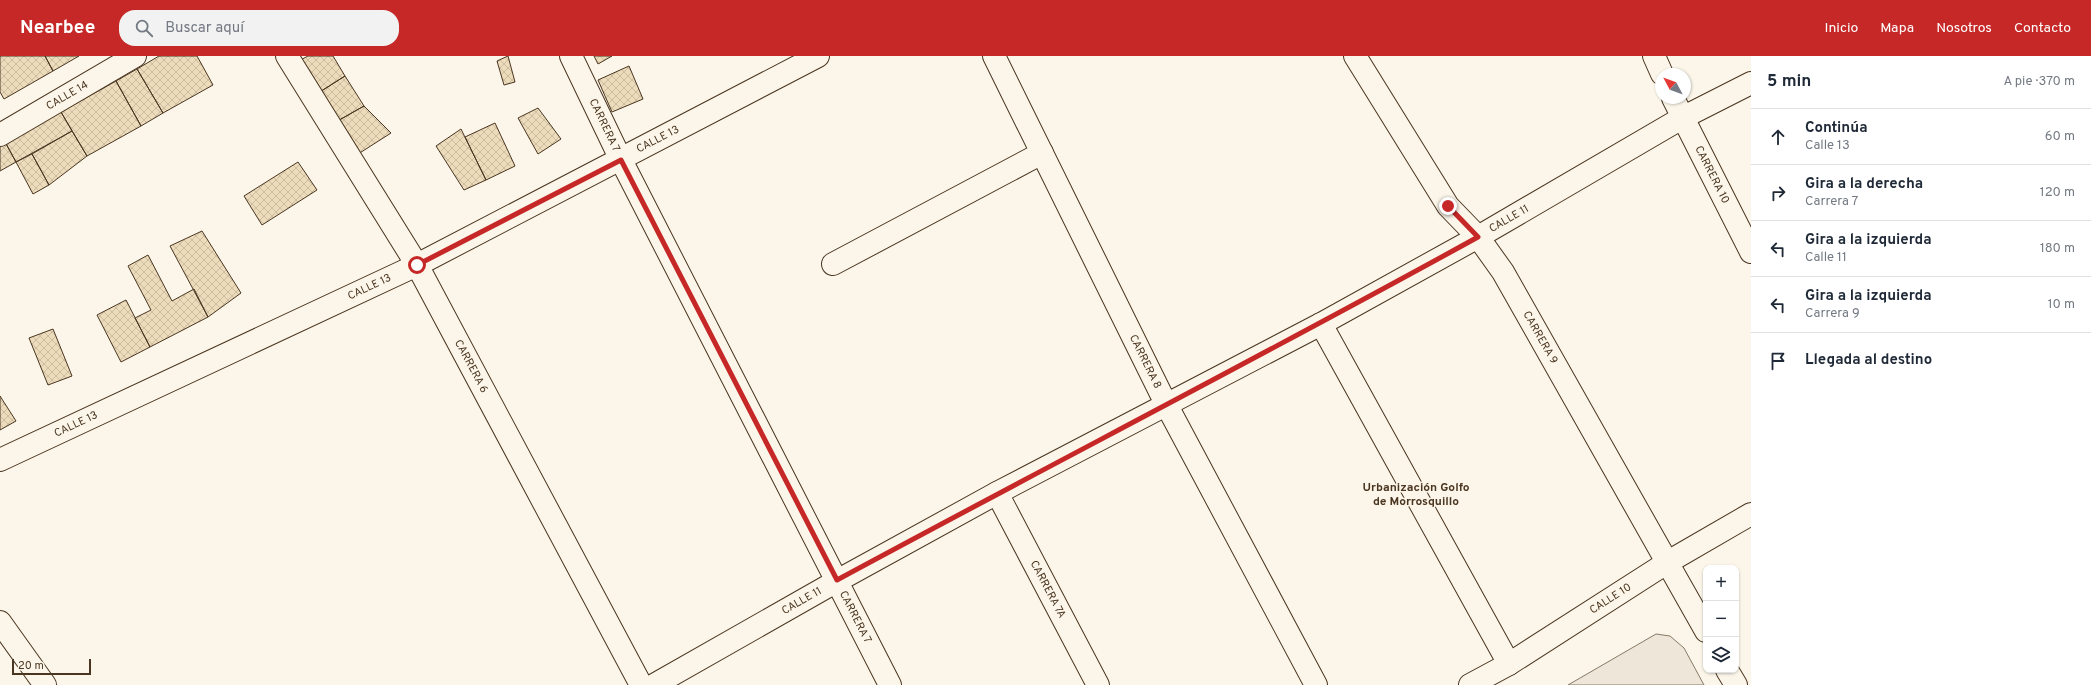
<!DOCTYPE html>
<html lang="es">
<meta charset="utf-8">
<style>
body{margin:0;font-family:Overpass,sans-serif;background:#f2f2f3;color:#1f2937}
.controls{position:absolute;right:12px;bottom:12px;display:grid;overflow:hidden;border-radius:8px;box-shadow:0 1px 3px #0004}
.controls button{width:36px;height:36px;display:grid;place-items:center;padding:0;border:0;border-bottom:1px solid #e0e1e3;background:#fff;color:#1f2937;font:20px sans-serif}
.compass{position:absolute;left:1655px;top:12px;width:36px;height:36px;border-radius:50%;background:#fff;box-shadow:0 1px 3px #0004;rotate:311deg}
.scale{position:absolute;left:12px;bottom:10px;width:79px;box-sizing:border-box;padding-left:4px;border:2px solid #4a3520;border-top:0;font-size:11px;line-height:14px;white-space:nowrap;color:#4a3520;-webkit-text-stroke:3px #fbf6e9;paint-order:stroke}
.stop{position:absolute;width:12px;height:12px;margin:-9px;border:3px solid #c62828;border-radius:50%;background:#fff}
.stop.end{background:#c62828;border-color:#fff;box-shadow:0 1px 4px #0008}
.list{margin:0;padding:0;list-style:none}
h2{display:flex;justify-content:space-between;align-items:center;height:52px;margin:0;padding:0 16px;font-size:17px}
h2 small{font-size:13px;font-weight:400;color:#747a83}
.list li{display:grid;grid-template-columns:26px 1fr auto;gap:12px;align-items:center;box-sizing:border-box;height:56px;padding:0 16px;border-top:1px solid #e0e1e3}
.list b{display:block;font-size:15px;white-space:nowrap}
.list p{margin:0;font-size:13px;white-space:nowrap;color:#747a83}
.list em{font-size:13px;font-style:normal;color:#747a83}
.icon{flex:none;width:22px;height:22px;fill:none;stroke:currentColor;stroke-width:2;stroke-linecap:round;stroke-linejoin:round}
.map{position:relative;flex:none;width:1751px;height:629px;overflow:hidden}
header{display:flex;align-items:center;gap:24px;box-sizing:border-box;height:56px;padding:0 20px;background:#c62828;color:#fff}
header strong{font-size:19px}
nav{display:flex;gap:22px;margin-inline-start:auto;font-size:14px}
.search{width:280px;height:36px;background:#f2f2f3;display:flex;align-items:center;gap:10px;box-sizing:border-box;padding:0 14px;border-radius:16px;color:#747a83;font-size:15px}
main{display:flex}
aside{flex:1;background:#fff}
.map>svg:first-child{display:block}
.green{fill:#ede6d9;stroke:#887966}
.building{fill:url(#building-cross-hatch);stroke:#4a3520}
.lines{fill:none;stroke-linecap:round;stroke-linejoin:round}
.street-casing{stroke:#4a3520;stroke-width:24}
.street{stroke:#fbf6e9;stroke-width:22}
.route{stroke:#c62828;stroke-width:5}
.labels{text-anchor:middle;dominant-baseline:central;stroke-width:3;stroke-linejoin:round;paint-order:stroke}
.street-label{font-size:11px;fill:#4a3520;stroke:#fbf6e9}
.neighbourhood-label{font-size:12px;font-weight:bold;fill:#4a3520;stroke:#fbf6e9}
</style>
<header>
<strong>Nearbee</strong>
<div class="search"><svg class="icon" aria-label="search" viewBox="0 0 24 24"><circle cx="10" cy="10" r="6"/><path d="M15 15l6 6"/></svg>Buscar aquí</div>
<nav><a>Inicio</a><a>Mapa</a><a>Nosotros</a><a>Contacto</a></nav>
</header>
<main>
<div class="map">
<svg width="1751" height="629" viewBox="0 0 1751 629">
<defs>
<pattern id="building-cross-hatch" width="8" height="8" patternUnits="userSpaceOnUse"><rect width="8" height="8" fill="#ecdcbc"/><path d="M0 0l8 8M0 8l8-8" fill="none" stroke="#ccbda1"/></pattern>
</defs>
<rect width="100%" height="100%" fill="#fbf6e9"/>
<path class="green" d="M1656 578 1670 580 1684 592 1704 629H1568Z"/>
<path class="building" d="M0 0H45L53 15 4 43 0 36Z
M45 0H79L53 15Z
M159 0H197L213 29 163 57 137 13Z
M308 0H333L345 20 315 39 295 7Z
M508 0 515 26 504 29 497 5Z
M594 0H612L598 8Z
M629 10 643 43 612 56 598 24Z
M137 13 163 57 141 70 116 25Z
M345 20 364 50 334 67 315 39Z
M116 25 141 70 87 100 61 56Z
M364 50 391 77 355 100 334 67Z
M538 52 561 83 538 98 518 62Z
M61 56 72 75 16 106 4 84Z
M495 67 515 110 486 124 465 81Z
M461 73 486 124 464 134 436 90Z
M72 75 87 100 49 129 32 98Z
M4 84 16 106 0 115V86Z
M32 98 49 129 33 138 16 106Z
M298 106 317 134 262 169 244 140Z
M202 175 241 237 208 261 170 190Z
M148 199 172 245 194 233 208 261 150 291 135 262 151 254 128 210Z
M126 244 150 291 121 306 97 259Z
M53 273 72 320 48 329 29 282Z
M0 340 16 365 0 374Z"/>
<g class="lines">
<defs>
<g id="street">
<path id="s1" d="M287 0 417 209 641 629"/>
<path id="s2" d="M571 0 621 104 890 629"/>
<path id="s3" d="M994 0 1166 348 1316 629"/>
<path id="s4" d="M1355 0 1448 150 1478 181 1503 216 1706 575"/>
<path d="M1654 0 1662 18"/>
<path id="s5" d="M1673 42 1751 196"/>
<path id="s6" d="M0 79 135 0"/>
<path d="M833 208 1042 97"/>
<path d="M1321 268 1509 608"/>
<path id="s7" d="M0 404 417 209 818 0"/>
<path id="s8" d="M997 437 1098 629"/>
<path d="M0 566 45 629"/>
<path d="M1727 614 1736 629"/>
<path id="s9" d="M654 629 837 525 997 437 1321 268 1478 181 1682 62 1751 27"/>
<path id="s10" d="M1470 629 1509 608 1668 506 1751 458"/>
</g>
</defs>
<use href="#street" class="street-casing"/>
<use href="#street" class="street"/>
</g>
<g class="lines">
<path class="route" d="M417 209 621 104 837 524C1050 409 1266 298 1478 181L1448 150"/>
</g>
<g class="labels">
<g class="street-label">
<text stroke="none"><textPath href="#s6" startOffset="78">CALLE 14</textPath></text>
<text stroke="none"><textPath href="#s2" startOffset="77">CARRERA 7</textPath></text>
<text stroke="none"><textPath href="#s7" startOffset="732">CALLE 13</textPath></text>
<text stroke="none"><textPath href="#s5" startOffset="86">CARRERA 10</textPath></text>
<text stroke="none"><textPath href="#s9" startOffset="974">CALLE 11</textPath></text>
<text stroke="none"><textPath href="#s7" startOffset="408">CALLE 13</textPath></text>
<text stroke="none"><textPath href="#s4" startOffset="338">CARRERA 9</textPath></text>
<text stroke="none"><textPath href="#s3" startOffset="341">CARRERA 8</textPath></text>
<text stroke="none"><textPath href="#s1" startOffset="361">CARRERA 6</textPath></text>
<text stroke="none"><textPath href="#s7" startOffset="84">CALLE 13</textPath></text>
<text stroke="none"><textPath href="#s8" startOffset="109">CARRERA 7A</textPath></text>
<text stroke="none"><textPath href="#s10" startOffset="165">CALLE 10</textPath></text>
<text stroke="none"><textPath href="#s9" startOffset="170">CALLE 11</textPath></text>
<text stroke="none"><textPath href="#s2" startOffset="629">CARRERA 7</textPath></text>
</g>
<g class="neighbourhood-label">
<text x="1416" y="432">Urbanización Golfo<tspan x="1416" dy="14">de Morrosquillo</tspan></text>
</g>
</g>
</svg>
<div class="controls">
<button>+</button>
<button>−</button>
<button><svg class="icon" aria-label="layers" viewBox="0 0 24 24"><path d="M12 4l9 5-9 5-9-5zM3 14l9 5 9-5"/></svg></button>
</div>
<svg class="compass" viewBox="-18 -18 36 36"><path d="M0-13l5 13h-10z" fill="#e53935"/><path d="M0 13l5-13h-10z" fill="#747a83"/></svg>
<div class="scale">20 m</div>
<div class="stop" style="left:417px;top:209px"></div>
<div class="stop end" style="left:1448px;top:150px"></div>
</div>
<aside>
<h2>5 min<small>A pie · 370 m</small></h2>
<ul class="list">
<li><svg class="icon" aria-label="ahead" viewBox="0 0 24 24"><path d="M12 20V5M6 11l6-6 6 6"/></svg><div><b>Continúa</b><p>Calle 13</p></div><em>60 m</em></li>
<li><svg class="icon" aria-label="right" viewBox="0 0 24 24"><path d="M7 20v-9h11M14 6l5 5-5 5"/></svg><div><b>Gira a la derecha</b><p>Carrera 7</p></div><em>120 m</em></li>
<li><svg class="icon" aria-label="left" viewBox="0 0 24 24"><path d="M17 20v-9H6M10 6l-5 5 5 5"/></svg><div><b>Gira a la izquierda</b><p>Calle 11</p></div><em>180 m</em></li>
<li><svg class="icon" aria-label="left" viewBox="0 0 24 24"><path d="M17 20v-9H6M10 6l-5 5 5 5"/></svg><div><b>Gira a la izquierda</b><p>Carrera 9</p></div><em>10 m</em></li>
<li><svg class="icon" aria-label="arrive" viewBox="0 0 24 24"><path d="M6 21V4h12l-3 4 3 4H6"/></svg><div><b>Llegada al destino</b></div></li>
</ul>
</aside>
</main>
